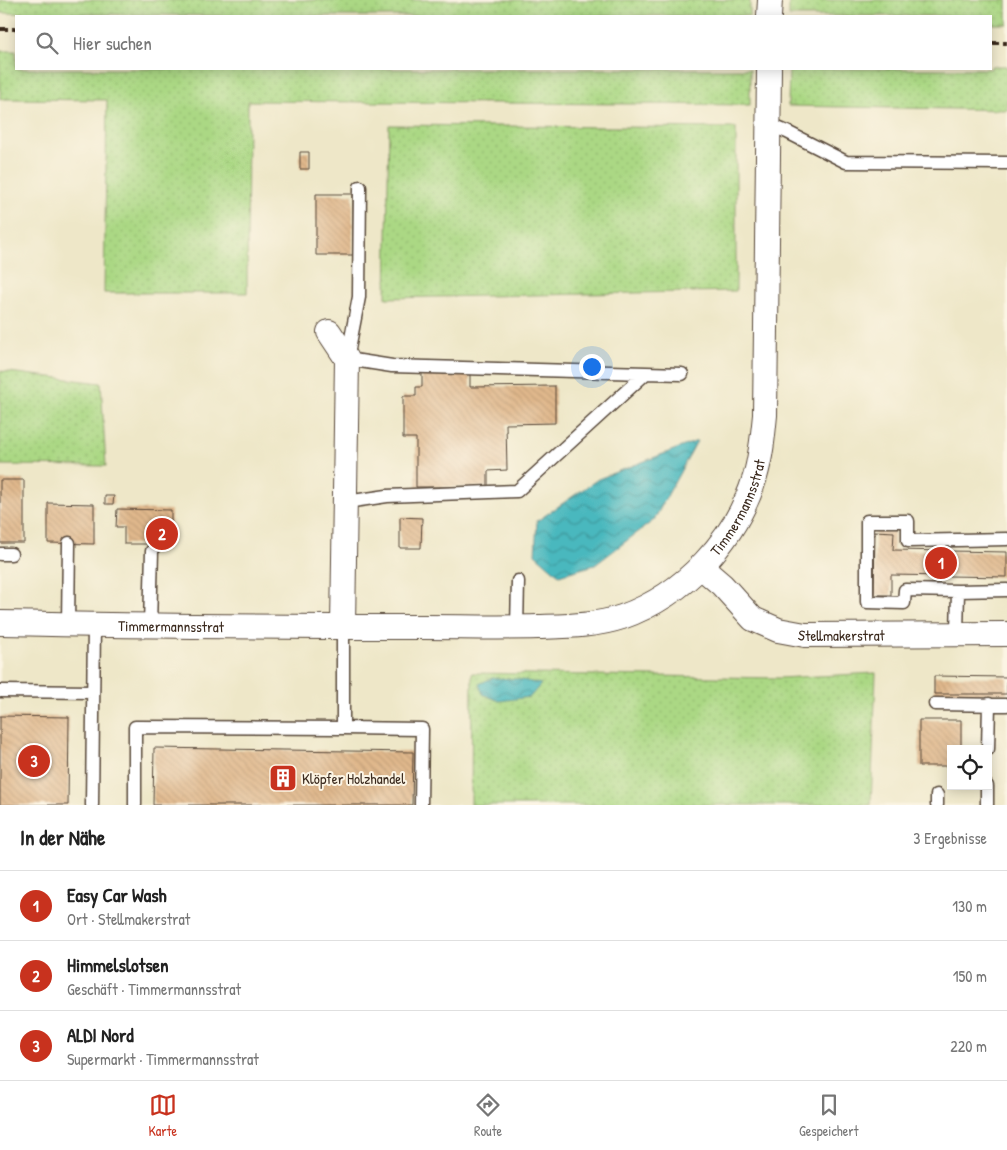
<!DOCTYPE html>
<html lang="de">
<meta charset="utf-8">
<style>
body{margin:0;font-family:"Patrick Hand",sans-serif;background:#f6f6f6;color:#222}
.controls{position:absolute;right:15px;bottom:15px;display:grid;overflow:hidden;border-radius:0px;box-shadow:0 2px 12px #0003}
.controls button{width:45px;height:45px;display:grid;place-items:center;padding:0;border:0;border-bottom:1px solid #e0e0e0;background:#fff;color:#222;font:25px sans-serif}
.you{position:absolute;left:591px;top:366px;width:18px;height:18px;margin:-12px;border:4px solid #fff;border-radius:50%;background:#1a73e8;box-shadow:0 0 0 8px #1a73e833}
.badge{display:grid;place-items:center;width:32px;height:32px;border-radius:50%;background:#c8321e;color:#fff;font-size:16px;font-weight:700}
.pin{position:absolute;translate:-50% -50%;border:2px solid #fff;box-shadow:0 1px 5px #0006}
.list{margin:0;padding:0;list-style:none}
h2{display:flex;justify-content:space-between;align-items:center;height:65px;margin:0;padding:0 20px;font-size:21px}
h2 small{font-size:16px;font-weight:400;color:#767676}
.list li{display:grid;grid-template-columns:32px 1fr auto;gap:15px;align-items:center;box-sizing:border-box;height:70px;padding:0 20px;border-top:1px solid #e0e0e0}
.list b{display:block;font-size:19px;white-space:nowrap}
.list p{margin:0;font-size:16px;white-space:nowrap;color:#767676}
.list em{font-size:16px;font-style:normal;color:#767676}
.icon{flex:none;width:28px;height:28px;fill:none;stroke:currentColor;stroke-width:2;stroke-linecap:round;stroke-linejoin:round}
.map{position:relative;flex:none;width:1007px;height:805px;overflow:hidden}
.search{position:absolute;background:#fff;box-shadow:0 2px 12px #0003;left:15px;right:15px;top:15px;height:55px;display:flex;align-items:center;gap:12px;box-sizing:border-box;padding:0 18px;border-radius:0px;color:#767676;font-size:19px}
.sheet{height:275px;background:#fff}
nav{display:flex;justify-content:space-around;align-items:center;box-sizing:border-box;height:70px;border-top:1px solid #e0e0e0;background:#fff;font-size:14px;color:#767676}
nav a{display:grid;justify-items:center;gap:2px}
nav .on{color:#c8321e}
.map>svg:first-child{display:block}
.grass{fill:url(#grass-dots);stroke:#738151}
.water{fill:url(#water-waves);stroke:#42716e}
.building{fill:url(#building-back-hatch)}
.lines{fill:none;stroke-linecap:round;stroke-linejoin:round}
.service-casing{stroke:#564638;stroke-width:15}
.minor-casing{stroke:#564638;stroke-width:26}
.service{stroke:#fff;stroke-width:12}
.minor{stroke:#fff;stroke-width:24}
.rail{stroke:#3b2a1e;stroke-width:4;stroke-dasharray:8 4;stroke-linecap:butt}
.labels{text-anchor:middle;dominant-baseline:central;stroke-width:4;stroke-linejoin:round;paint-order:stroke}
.street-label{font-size:15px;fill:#3b2a1e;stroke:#fcf5e5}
.poi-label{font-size:15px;fill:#3b2a1e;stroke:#fcf5e5;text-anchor:start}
</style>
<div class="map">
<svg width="1007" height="805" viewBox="0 0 1007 805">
<defs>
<pattern id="grass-dots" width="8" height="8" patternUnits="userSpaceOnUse" patternTransform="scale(1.25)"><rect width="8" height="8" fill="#abd884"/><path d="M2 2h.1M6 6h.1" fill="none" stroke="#94ba72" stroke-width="1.8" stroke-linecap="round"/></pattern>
<pattern id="water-waves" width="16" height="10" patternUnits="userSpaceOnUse" patternTransform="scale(1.25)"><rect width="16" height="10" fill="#49b8be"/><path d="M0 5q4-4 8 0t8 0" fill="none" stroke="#3e969a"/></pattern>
<pattern id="building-back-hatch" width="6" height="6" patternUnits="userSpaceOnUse" patternTransform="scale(1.25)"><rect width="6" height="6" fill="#e0b88c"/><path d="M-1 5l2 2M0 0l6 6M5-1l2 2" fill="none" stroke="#c19e78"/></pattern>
</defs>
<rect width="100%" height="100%" fill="#fcf5e5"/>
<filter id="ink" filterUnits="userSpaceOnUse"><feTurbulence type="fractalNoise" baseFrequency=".02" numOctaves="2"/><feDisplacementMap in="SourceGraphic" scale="10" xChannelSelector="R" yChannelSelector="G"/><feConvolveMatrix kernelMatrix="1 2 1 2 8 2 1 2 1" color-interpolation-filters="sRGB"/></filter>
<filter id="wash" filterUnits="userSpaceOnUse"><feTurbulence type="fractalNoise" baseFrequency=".0096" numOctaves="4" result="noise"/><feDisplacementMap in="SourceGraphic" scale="20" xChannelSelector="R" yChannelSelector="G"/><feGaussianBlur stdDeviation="1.12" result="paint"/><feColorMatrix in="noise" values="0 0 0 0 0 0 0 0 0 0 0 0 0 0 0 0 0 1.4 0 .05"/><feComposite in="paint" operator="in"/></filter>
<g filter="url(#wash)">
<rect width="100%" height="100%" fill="#eee7c8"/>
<path class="grass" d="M0 0H750V16H229L0 13Z
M789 0H1007V24H991V16H789Z
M0 51H16V69H750V105L248 101 247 293H104L107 100 0 99Z
M991 66H1007V110L788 106 789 69H991Z
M389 125 736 128V291L386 298Z
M0 371 101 383 106 466 0 465Z
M472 673 779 678 876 673 871 805H471Z"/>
<path class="water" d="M697 441 654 520 595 565 559 575 535 554 537 521 598 479Z
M492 678 516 679 541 684 530 697 499 701 483 694 479 684Z"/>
<g id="blocks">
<path class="building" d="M300 152H309V169H300Z
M316 194H353V255H316Z
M422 372H470V387L555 386V423L506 424 507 470 488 471V487H416V438H403V396H416V387H422Z
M0 480H24V543H0Z
M105 496H114L113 504H105Z
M48 503 94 504V544L48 543Z
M117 509 171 510V544H124V527H116Z
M400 517 422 518 421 548H400Z
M875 531 894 532 893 550 1007 552V577L891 575V595H874Z
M934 676 1007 677V694H934Z
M0 716 69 717 68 805H0Z
M919 720H961V749H951V766H919Z
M154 748 413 752 412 805H153Z"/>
</g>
</g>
<g filter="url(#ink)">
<use href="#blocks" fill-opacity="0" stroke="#564638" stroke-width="1"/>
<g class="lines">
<defs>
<path id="service" d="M768 124 787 132 846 162 1007 163
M360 187 359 297 347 359 392 366 682 374
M346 502 387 496 517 491 645 374
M0 554H11
M958 591 905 590 904 603 867 602V521H908V541L1007 539
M68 624 69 543
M150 625 152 551
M517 628 518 581
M957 634 958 591 1007 590
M0 691 93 692
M935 704 1007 705
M343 728 422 729 421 805
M988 749 989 704
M92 805 94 625
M135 805V727L343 728V627
M937 805V795
M987 805V786"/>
<g id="minor">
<path d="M769 16 770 0"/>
<path d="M329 332 347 359 343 627"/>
<path id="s1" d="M701 567 722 585 753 619 778 630 805 635 1007 634"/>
<path id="s2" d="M0 623C141 626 282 627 423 627 461 627 500 628 538 627 567 626 595 626 622 617 684 595 736 540 755 477 761 457 763 436 765 415L769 69"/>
</g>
</defs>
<use href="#service" class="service-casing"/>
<use href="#minor" class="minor-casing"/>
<use href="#service" class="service"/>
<use href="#minor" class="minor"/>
<path class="rail" d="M0 29H16
M991 43H1007"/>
</g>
</g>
<defs>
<symbol id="building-square" viewBox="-11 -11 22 22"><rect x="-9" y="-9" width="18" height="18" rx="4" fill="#c8321e" stroke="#fcf5e5"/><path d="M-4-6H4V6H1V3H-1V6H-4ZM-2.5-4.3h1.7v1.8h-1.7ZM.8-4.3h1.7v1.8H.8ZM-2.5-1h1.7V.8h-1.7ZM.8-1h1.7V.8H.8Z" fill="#fff"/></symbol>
</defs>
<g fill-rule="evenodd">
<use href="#building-square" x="267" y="762" width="32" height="32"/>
</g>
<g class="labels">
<g class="street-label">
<text stroke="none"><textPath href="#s2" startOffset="788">Timmermannsstrat</textPath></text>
<text stroke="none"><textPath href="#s2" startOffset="171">Timmermannsstrat</textPath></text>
<text stroke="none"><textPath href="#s1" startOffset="165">Stellmakerstrat</textPath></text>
</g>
<g class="poi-label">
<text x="302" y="778">Klöpfer Holzhandel</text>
</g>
</g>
</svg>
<div class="controls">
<button><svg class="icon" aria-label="locate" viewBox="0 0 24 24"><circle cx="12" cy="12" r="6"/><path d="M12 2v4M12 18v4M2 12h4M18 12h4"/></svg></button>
</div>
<div class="you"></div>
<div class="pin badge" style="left:941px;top:563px">1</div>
<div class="pin badge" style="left:162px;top:534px">2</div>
<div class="pin badge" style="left:34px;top:761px">3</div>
<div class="search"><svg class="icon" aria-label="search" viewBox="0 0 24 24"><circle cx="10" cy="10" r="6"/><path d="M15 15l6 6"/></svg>Hier suchen</div>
</div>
<section class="sheet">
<h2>In der Nähe<small>3 Ergebnisse</small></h2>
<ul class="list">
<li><span class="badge">1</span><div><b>Easy Car Wash</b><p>Ort · Stellmakerstrat</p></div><em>130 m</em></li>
<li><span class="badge">2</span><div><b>Himmelslotsen</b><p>Geschäft · Timmermannsstrat</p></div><em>150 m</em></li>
<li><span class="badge">3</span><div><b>ALDI Nord</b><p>Supermarkt · Timmermannsstrat</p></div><em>220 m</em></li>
</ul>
</section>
<nav>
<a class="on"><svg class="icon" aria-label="map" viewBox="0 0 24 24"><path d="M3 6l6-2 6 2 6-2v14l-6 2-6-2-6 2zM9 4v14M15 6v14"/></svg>Karte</a>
<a><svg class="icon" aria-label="directions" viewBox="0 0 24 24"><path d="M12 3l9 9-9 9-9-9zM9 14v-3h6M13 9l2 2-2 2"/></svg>Route</a>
<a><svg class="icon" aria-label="saved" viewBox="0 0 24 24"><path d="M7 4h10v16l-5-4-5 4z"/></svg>Gespeichert</a>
</nav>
